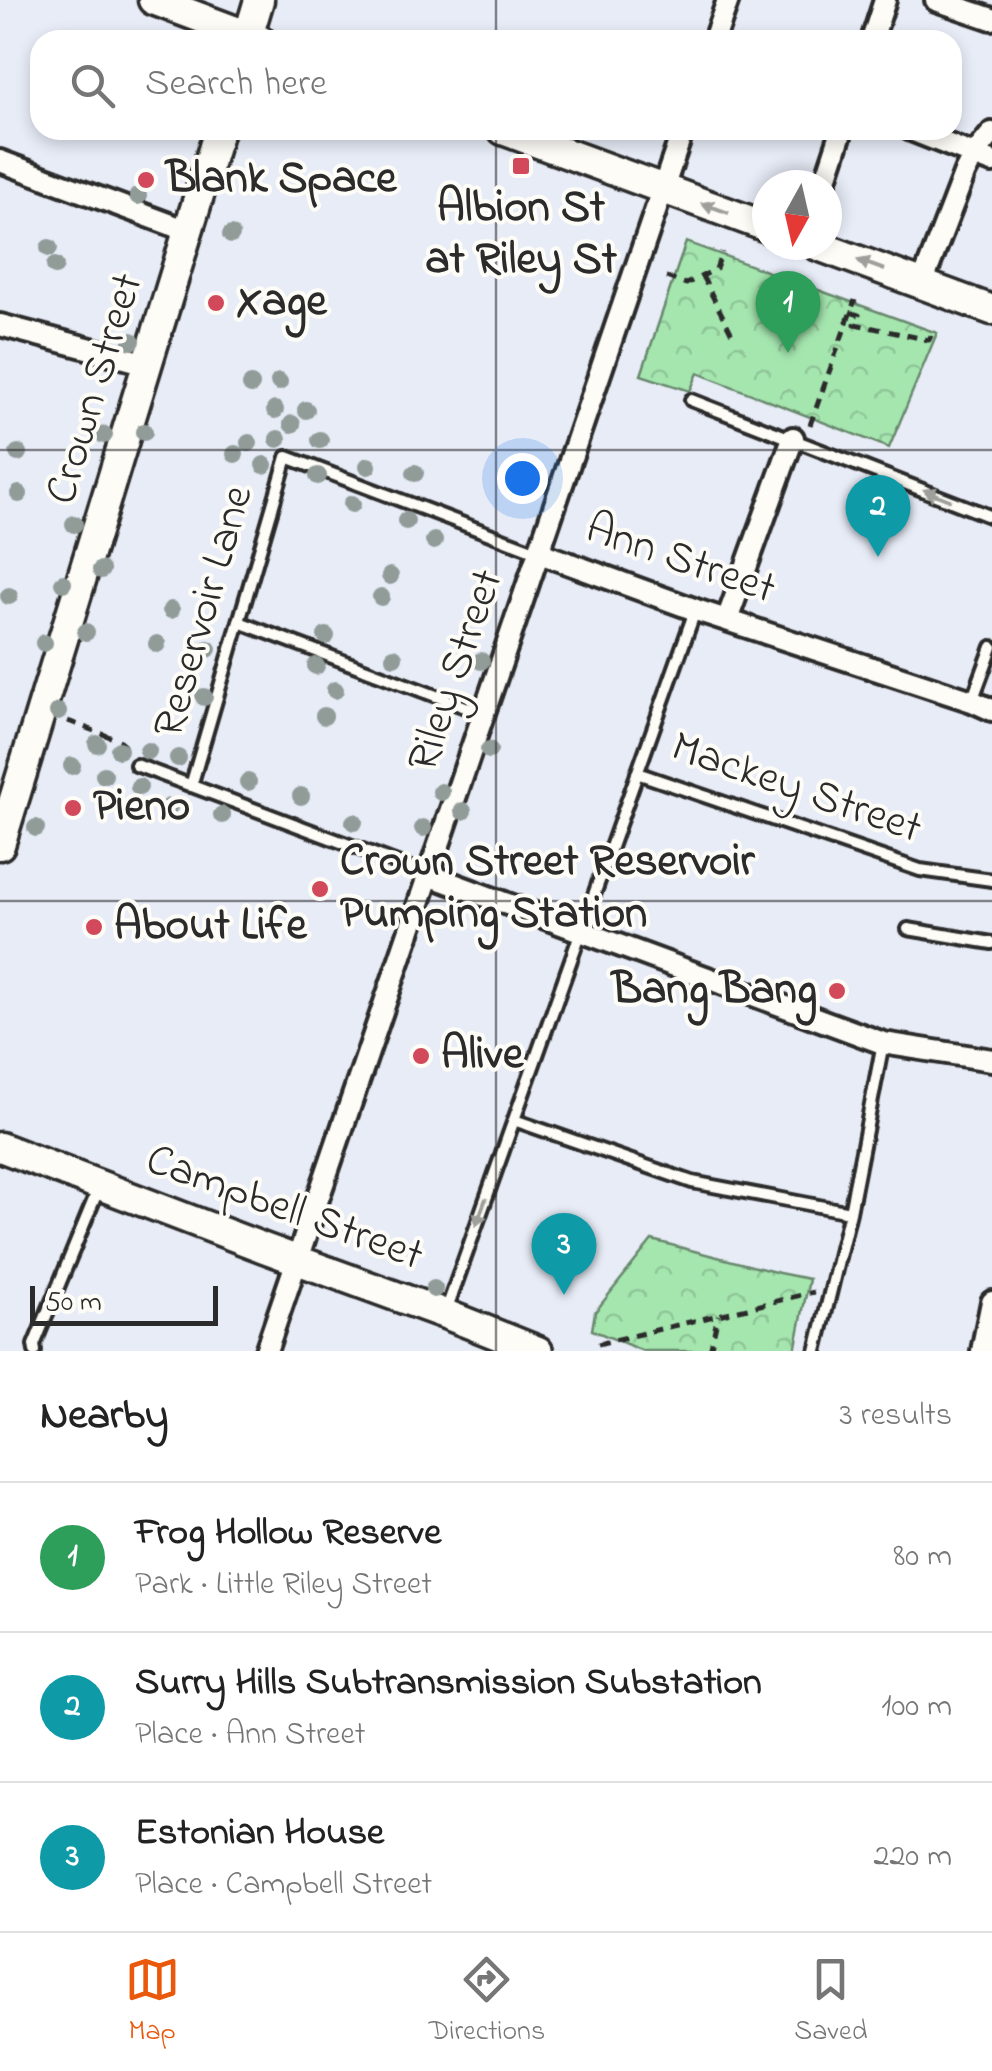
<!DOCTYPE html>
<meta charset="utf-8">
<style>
body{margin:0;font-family:"Indie Flower",sans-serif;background:#f2f2f2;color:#222}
.compass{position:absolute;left:752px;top:170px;width:90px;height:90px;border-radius:50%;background:#fff;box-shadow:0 5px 15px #0003;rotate:188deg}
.scale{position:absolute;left:30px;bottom:25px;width:188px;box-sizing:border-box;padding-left:10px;border:5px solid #2b2b2b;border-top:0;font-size:28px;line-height:35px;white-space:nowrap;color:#2b2b2b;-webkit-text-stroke:8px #fdfcf7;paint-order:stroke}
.you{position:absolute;left:522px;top:478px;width:35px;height:35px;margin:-25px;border:8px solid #fff;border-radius:50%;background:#1a73e8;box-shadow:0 0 0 15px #1a73e833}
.badge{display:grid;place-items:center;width:65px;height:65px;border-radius:50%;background:#ea580c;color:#fff;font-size:32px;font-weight:700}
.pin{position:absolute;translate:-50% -82px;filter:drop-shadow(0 2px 5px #0008)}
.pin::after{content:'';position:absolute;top:52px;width:35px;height:30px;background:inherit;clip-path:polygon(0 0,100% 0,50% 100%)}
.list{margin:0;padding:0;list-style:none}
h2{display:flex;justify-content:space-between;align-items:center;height:130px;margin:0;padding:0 40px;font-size:42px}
h2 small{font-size:32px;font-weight:400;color:#767676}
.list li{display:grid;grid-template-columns:65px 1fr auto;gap:30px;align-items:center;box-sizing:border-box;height:150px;padding:0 40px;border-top:2px solid #e0e0e0}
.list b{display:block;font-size:38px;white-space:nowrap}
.list p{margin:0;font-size:32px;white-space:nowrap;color:#767676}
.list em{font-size:32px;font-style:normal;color:#767676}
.icon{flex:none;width:55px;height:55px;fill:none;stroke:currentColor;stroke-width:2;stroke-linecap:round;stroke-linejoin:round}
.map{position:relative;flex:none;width:992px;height:1351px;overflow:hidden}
.search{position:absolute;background:#fff;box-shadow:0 5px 15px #0003;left:30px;right:30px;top:30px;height:110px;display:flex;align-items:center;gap:25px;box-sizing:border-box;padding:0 35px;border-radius:30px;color:#767676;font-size:38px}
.sheet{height:580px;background:#fff}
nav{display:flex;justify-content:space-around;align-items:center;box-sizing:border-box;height:140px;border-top:2px solid #e0e0e0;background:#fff;font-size:28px;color:#767676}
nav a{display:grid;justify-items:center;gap:5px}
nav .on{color:#ea580c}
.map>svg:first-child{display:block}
.park{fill:url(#park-crowns);stroke:#68886d;stroke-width:2.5}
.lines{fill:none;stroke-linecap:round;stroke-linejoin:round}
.lane-casing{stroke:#2b2b2b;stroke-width:18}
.street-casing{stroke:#2b2b2b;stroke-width:28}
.secondary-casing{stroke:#2b2b2b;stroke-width:35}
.path{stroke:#2b2b2b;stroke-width:5;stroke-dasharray:10 8;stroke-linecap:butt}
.lane{stroke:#fdfcf7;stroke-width:10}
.street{stroke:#fdfcf7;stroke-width:20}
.secondary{stroke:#fdfcf7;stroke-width:28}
.tree{fill:#919c99}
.oneway{fill:#9e9e9b}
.grid{fill:none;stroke:#2b2b2b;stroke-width:2.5;stroke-opacity:0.55}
.poi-dot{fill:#d1495b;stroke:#fdfcf7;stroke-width:4}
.labels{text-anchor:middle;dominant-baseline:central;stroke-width:8;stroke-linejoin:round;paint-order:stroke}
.poi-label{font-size:45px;font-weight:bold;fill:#2b2b2b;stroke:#fdfcf7;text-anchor:start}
.street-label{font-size:45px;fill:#2b2b2b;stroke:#fdfcf7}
</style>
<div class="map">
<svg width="992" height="1351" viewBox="0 0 992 1351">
<defs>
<pattern id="park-crowns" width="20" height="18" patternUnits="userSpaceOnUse" patternTransform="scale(2.5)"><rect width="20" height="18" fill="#a5e6af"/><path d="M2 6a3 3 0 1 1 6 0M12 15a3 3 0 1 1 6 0" fill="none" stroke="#8ec597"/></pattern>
</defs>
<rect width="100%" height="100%" fill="#e7ecf7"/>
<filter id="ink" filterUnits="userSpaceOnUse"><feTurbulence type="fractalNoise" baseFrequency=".01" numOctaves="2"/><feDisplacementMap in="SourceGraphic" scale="20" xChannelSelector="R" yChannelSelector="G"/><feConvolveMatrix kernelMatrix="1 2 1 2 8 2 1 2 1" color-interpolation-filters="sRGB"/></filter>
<g filter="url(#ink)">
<path class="park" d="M686 242 937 333 889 448 698 373 690 391 641 375Z
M652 1240 779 1273 809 1279 795 1351H643L592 1330 595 1312Z"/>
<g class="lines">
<defs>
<path id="lane" d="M691 400 992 517
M239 622 484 714
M972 701 992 647
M136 765 429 875
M637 773 920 870 992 880
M191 786 287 457 540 553
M908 929 992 943
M514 1120 692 1182 850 1212
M446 1311 695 611
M35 1351 34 1345 100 1185
M816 1351 850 1212 883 1043"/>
<path id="street" d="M936 0 992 19
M714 40 728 0
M872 40 885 0
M911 130 992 162
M0 161 188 231
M824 185 842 130
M922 284 965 172 974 155 992 133
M0 325 148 364
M540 553 696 610 972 701 992 710
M727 620 793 438
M429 875 883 1043 992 1060
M266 1351 683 130
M982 1351 992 1302"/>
<path id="secondary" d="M153 0 260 40
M247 40 259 0
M503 130 767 227
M816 245 992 310
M0 845 219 130
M0 1147 264 1248 445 1314 538 1351"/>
</defs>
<use href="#lane" class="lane-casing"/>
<use href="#street" class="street-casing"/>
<use href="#secondary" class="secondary-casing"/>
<path class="path" d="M702 276 733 336
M666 277 686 284 716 269 722 252
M850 312 859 315 855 324 929 340 934 329
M810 425 855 300
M68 721 121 741 129 754
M598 1344 814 1292
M710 1351 718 1315"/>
<use href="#lane" class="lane"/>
<use href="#street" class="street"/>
<use href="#secondary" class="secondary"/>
</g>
<g class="tree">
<circle cx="138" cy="196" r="9"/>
<circle cx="231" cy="235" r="9"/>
<circle cx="49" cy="248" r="9"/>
<circle cx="55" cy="266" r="9"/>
<circle cx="132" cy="341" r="9"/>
<circle cx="279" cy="382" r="9"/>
<circle cx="251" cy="385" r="9"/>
<circle cx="275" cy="410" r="9"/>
<circle cx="306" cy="410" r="9"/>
<circle cx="292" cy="424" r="9"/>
<circle cx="144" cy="432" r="9"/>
<circle cx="104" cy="435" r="9"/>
<circle cx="278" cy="439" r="9"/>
<circle cx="320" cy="440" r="9"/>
<circle cx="249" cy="443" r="9"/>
<circle cx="18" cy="453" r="9"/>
<circle cx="235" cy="454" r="9"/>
<circle cx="264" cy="465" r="9"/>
<circle cx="368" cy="466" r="9"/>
<circle cx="415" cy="473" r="9"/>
<circle cx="318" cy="476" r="9"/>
<circle cx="19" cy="494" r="9"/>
<circle cx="352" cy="504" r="9"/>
<circle cx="406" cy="521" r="9"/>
<circle cx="74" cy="524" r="9"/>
<circle cx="434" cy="541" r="9"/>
<circle cx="101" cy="570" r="9"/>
<circle cx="390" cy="576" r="9"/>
<circle cx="63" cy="583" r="9"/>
<circle cx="9" cy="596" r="9"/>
<circle cx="381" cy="597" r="9"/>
<circle cx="171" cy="610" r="9"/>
<circle cx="86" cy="632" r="9"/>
<circle cx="326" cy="636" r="9"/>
<circle cx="44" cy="643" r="9"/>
<circle cx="157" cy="644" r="9"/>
<circle cx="208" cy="649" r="9"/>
<circle cx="394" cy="657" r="9"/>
<circle cx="481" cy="661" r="9"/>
<circle cx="316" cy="666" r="9"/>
<circle cx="335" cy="690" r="9"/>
<circle cx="204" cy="697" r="9"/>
<circle cx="58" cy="712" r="9"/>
<circle cx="324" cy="716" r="9"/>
<circle cx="97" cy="744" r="9"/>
<circle cx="119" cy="750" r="9"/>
<circle cx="489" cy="750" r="9"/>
<circle cx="148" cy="751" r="9"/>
<circle cx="178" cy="758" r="9"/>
<circle cx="72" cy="766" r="9"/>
<circle cx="104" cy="775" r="9"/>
<circle cx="248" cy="782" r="9"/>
<circle cx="139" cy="787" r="9"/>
<circle cx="441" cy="792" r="9"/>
<circle cx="301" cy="796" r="9"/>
<circle cx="169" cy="807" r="9"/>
<circle cx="463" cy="811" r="9"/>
<circle cx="222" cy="815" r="9"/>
<circle cx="354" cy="822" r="9"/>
<circle cx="36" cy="828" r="9"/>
<circle cx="423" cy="828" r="9"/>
<circle cx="434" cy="1289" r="9"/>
</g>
<defs><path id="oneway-solid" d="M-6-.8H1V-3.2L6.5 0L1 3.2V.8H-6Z" transform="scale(2.5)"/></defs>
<g class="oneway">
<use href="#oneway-solid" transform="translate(715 208) rotate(-160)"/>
<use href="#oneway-solid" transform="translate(871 265) rotate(-160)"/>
<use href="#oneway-solid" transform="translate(937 495) rotate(-158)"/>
<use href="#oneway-solid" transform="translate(481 1212) rotate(110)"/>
</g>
</g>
<path class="grid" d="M496 0V40M496 130V1351M0 450H992M0 901H992"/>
<g class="poi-dot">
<rect x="511" y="156" width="20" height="20" rx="5"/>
<circle cx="146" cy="180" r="10"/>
<circle cx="216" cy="303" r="10"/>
<circle cx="73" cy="808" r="10"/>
<circle cx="320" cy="889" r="10"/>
<circle cx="94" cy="927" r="10"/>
<circle cx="837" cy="991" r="10"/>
<circle cx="421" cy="1056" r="10"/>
</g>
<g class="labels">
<g class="poi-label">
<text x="166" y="180">Blank Space</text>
<text x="521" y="209" text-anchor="middle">Albion St<tspan x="521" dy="52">at Riley St</tspan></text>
<text x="236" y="303">Xage</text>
<text x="93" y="808">Pieno</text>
<text x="340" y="863">Crown Street Reservoir<tspan x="340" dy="52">Pumping Station</tspan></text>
<text x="114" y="927">About Life</text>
<text x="817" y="991" text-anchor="end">Bang Bang</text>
<text x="441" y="1056">Alive</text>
</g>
<g class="street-label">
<text transform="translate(96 389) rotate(-73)">Crown Street</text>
<text transform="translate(680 560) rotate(19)">Ann Street</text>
<text transform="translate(205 612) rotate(-74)">Reservoir Lane</text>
<text transform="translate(457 671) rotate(-71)">Riley Street</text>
<text transform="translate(796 789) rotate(19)">Mackey Street</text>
<text transform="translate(284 1209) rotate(20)">Campbell Street</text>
</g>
</g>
</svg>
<svg class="compass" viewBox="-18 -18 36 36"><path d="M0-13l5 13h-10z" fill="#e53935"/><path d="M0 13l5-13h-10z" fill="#767676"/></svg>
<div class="scale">50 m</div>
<div class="you"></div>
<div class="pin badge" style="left:788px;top:353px;background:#2e9e5b">1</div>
<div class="pin badge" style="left:878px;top:557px;background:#0f9aa8">2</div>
<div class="pin badge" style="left:564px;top:1295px;background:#0f9aa8">3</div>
<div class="search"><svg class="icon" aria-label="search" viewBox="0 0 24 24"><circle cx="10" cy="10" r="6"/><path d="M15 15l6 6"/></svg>Search here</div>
</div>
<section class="sheet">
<h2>Nearby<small>3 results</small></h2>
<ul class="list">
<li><span class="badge" style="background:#2e9e5b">1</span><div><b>Frog Hollow Reserve</b><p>Park · Little Riley Street</p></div><em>80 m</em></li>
<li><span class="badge" style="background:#0f9aa8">2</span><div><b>Surry Hills Subtransmission Substation</b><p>Place · Ann Street</p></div><em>100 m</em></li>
<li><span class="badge" style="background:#0f9aa8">3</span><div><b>Estonian House</b><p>Place · Campbell Street</p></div><em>220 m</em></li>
</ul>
</section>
<nav>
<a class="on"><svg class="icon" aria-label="map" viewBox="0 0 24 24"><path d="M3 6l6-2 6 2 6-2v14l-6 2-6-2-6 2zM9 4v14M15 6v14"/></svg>Map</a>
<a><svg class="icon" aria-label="directions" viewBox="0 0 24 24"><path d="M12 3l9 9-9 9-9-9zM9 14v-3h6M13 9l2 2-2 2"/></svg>Directions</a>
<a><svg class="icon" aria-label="saved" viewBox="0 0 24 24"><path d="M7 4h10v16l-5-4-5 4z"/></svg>Saved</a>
</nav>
